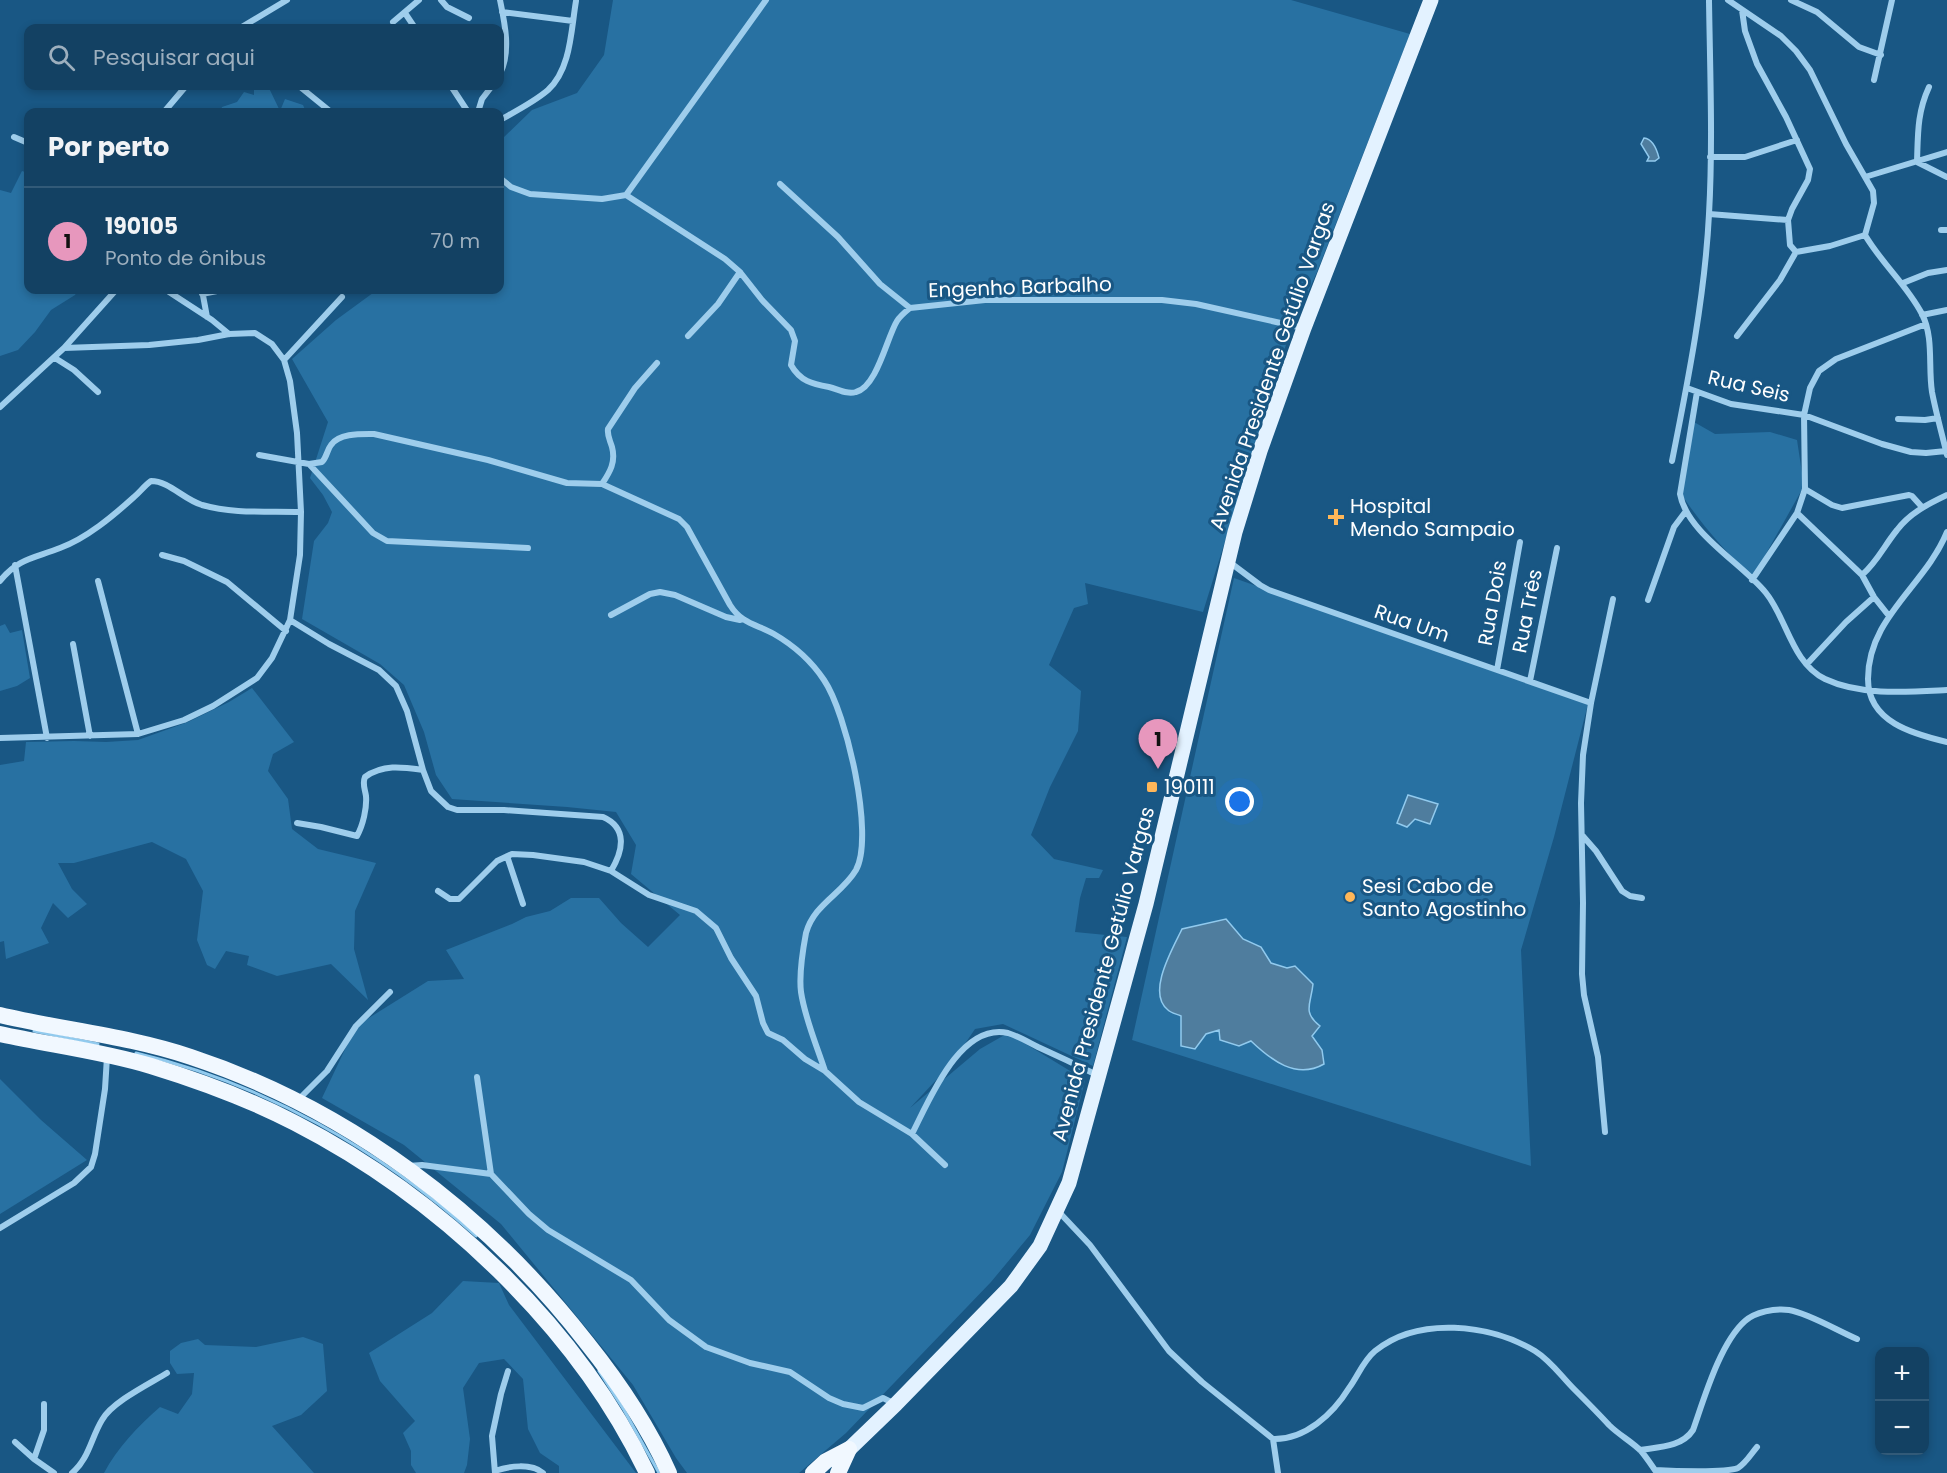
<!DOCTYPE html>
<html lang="pt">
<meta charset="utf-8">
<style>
body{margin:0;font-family:Poppins,sans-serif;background:#204c6c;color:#f1f3f6}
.controls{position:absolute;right:18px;bottom:18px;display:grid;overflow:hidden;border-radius:12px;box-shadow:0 3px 9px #0003}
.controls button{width:54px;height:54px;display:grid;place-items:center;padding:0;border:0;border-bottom:2px solid #325a78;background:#134163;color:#f1f3f6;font:30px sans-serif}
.you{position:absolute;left:1240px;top:802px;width:21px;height:21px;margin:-15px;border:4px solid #fff;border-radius:50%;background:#1a73e8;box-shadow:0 0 0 9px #1a73e833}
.badge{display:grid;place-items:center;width:39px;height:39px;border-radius:50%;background:#e797bd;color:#111;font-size:20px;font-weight:700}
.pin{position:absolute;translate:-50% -50px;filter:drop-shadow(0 2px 3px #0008)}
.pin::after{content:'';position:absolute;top:32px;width:21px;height:18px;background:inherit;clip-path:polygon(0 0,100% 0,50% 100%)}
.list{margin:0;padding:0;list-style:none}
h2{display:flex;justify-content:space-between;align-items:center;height:78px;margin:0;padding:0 24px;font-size:26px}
h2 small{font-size:20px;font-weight:400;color:#9dafbe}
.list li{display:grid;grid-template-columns:39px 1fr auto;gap:18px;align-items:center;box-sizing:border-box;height:108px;padding:0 24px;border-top:2px solid #325a78}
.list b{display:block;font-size:22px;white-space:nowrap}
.list p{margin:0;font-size:20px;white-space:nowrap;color:#9dafbe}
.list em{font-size:20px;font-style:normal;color:#9dafbe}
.icon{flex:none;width:33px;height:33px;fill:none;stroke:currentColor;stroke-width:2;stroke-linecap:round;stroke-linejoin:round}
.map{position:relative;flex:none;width:1947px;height:1473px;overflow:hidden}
.search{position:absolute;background:#134163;box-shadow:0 3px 9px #0003;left:24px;top:24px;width:480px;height:66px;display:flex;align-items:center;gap:15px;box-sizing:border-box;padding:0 21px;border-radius:12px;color:#9dafbe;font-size:22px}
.panel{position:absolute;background:#134163;box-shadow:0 3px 9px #0003;left:24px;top:108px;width:480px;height:186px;border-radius:12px}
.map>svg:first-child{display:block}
.green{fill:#2871a2}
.water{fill:#4f7d9e;stroke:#91caee;stroke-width:1.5}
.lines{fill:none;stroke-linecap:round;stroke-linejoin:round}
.stream{stroke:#91caee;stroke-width:3}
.minor{stroke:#9ecdec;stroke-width:6}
.primary{stroke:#e3f2ff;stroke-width:15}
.trunk{stroke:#f1f8ff;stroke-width:16}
.poi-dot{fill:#ffb759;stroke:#195784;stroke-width:2}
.labels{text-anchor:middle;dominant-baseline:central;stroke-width:6;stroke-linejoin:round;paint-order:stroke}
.street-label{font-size:20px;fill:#fff;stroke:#195784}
.poi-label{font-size:20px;fill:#fff;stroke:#195784;text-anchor:start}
</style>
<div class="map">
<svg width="1947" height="1473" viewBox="0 0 1947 1473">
<rect width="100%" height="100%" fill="#195784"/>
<path class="green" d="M613 0H1291L1410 34 1317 272 1289 335 1203 612 1085 583 1088 604 1074 608 1049 665 1081 691 1078 731 1050 787 1031 835 1054 859 1103 870 1099 878H1086L1080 898 1075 932 1127 937 1093 1066 1003 1024 975 1029 952 1063 910 1108 980 1049 1008 1033 1085 1080 1062 1172 1030 1235 991 1282 846 1433 799 1473H687L676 1458 633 1385 501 1224 404 1145 322 1098 356 1026 428 981 464 979 446 950 512 924 526 917 550 911 571 898H599L621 923 648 947 680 915 631 874 636 845 616 812 567 807 452 799 436 775 424 732 404 685 380 664 302 619 314 541 328 523 332 512 323 495 310 478 328 422 292 359 336 320 377 290H500V139L504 137 532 110 577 93 604 55Z
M254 86H268L280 111 285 99 303 105 306 112H220L222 107 237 102 244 92 254 95Z
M22 171 28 173V290H78L75 295 51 310 35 332 18 350 0 356V190L11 193Z
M1694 422 1715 434 1770 432 1797 440 1804 486 1753 577C1725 552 1702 525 1681 494Z
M1234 578 1588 704 1554 837 1521 950 1531 1166 1132 1040Z
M5 624 10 633 22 630 30 678 17 686 0 691V626Z
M252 688 294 742 273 754 268 771 288 799 292 829 318 849 376 863 355 911 354 949 368 1000 331 964 277 976 247 965 249 956 226 951 215 969 207 965 197 940 203 891 186 859 152 842 74 863H58L72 889 87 904 68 918 53 903 41 928 49 943 6 959 4 941 0 942V765L24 761 26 742 74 741 106 742 138 740 188 722 229 702Z
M0 1079 41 1120 87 1160 0 1214Z
M463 1281 499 1283 509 1305 636 1473H559V1466L540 1453 528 1429 523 1379 504 1359 479 1363 463 1388 470 1439 467 1465 464 1473H416L411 1465V1451L403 1433 415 1421 380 1381 369 1353 432 1313Z
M303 1337 323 1344 327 1391 301 1415 272 1426 314 1473H104C117 1448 139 1425 160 1407L178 1414 192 1394 194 1373 177 1374 170 1363V1351L181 1343 198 1339 205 1345 256 1347Z"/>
<path class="water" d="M1644 138C1653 139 1657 150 1659 158L1655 161H1647L1649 157 1641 144Z
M1408 795 1438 804 1430 824 1415 819 1407 827 1397 823Z
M1226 919 1243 939 1261 947 1271 963 1287 968 1295 966 1313 984C1311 1004 1302 1012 1320 1026L1312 1036 1322 1050 1324 1064C1296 1080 1271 1060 1251 1041L1239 1046 1220 1040 1219 1030 1206 1034 1195 1049 1181 1046V1016C1177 1014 1171 1013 1168 1010 1146 993 1173 948 1182 929Z"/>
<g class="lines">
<path class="stream" d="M34 1031 98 1044
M136 1053C263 1083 380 1150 476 1236
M599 1371 624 1410 659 1473"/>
<path class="minor" d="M441 0 447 7 469 18
M1728 0 1781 36 1796 51 1810 70 1846 144 1873 191 1874 203 1865 235C1882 264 1907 285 1922 314 1934 338 1928 366 1932 392 1936 413 1942 434 1947 455
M1791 0 1817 12 1859 47 1881 55
M1742 10 1745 31 1757 64 1786 117 1810 169 1808 180 1792 209 1788 220 1790 245 1796 252 1830 246 1865 235
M502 12 573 21
M405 13 415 28
M393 22 419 0
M240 28 287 0
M500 74C511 52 505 24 500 0
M1874 80 1892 0
M299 86 331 112
M451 86 468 112
M1929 87C1917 113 1918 134 1917 162L1947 177
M164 112 186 86
M478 112 482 99 492 86
M500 120C516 111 534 102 548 90 571 69 571 30 576 1
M14 137 28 143
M1710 157H1745L1797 140
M1865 177 1947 152
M500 178 511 187 530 194 602 199 626 195 725 259 740 272 762 300 791 330 795 341 791 365C800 381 812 384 829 387 838 389 847 395 856 392 877 387 887 337 897 321 900 316 905 312 910 308L985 300H1162L1196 304 1303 328
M780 184 838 237 880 284 910 308
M626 195 766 0
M1709 214 1788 220
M1941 230H1947
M1903 283 1928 273 1947 270
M166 290 212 320 229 334
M202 290 207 317
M202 294 222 290
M1922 315 1947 310
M688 336 718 304 740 272
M1737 336 1780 280 1796 252
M64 348 116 290
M55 358 74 370 98 392
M284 360 342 297
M1687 388 1731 404 1804 415 1882 444 1911 452 1926 453 1946 451
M1697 392 1680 494C1687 533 1743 564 1766 593 1787 619 1792 663 1825 679 1861 696 1908 692 1947 690
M0 407 64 348 149 345 198 340 229 334 255 333 272 344 284 360 290 381 297 433 301 512 300 555 290 620 272 658 257 678 213 706 184 720 138 734 0 738
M1898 419 1925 420 1938 418
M259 455 309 464 373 533 387 541 528 548
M1672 461C1688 381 1705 295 1709 214 1713 143 1710 71 1709 0
M309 464 322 462C327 457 327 450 331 445 339 433 361 434 374 434L488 460 567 483 602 484 679 519 687 527 730 605C742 624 756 624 774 634 793 645 812 662 824 680 846 712 875 835 856 870 842 894 814 904 806 933 803 949 799 976 801 992 805 1019 817 1046 825 1071
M602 484C610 472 616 462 612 447 610 440 607 436 608 429L635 388 657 363
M1805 489 1832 505 1842 508 1909 495 1912 496 1922 507
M1797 513 1862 575 1874 597 1889 616
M1947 532C1925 586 1868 617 1868 679 1868 722 1913 734 1947 742
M162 555 184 561 227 582 286 631
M1228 561 1260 585 1269 590 1591 703
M15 565 47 738
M1862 575C1877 562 1884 546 1897 530 1910 513 1928 504 1947 495
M1752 580 1797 513 1805 489 1804 415 1810 388 1819 371 1836 359 1926 324
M0 581C18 558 35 558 60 548 87 538 113 516 134 497 140 492 144 486 151 481 169 481 183 499 202 505 233 514 268 511 301 512
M98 581 138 734
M1648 600 1674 527 1686 511
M611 615 650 594 660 592 675 595 726 617 740 620
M290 620 329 644 379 670 396 686 407 711 423 770 431 791 448 807 457 810H504L603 817C628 828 623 851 611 871
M73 644 90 736
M1807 664 1846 622 1874 597
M1497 670 1520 542
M1530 681 1557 548
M297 823 321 827 357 836C363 825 367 808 366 796 365 789 362 784 365 777 383 764 402 767 423 770
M1582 835 1596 851 1622 891 1630 896 1642 898
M507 856 523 904
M438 891 450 899H459L497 861 512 854 533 855 584 862 611 871 649 895 696 911 716 928 731 958 756 996 763 1023 768 1033 783 1040 805 1059 825 1071 859 1102 912 1134C929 1101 960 1022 1008 1033 1018 1036 1028 1042 1038 1047 1058 1056 1077 1065 1097 1075
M477 1077 491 1174
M297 1101 327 1071 356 1026 390 992
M1605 1132 1598 1057 1584 995 1582 974 1583 903 1581 803 1583 755 1591 703 1613 599
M912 1134 945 1165
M408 1166 422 1165 491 1174 529 1214 548 1230 631 1280 669 1320 706 1347 750 1363 790 1372 829 1398 843 1404 863 1408 883 1398 895 1404
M1058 1211 1090 1245 1169 1351 1202 1382 1273 1439C1305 1440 1333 1414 1349 1388 1358 1376 1363 1361 1375 1351 1418 1316 1490 1324 1535 1351 1551 1361 1561 1376 1574 1389 1586 1401 1598 1413 1609 1425 1619 1435 1631 1441 1641 1451 1647 1458 1652 1466 1657 1473
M0 1228 74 1183 91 1167 95 1154 105 1089 107 1057
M1273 1439 1278 1473
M15 1442 34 1459 54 1473
M1640 1450C1659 1447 1682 1447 1693 1430 1704 1399 1720 1343 1745 1321 1755 1312 1775 1308 1789 1310 1808 1313 1838 1331 1857 1339
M34 1459 44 1430V1404
M1655 1470C1672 1471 1726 1473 1738 1468 1746 1463 1751 1454 1757 1447
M495 1471C509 1466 531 1463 543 1473
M72 1473C89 1459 91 1438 102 1420 112 1402 149 1384 167 1373
M495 1473 492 1436 501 1394 508 1371"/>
<path class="primary" d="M841 1457 896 1404 1011 1286 1040 1246 1069 1183 1146 904 1235 532 1260 451 1304 328 1431 0"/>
<path class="trunk" d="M0 1015C63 1030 129 1036 191 1057 348 1109 486 1213 587 1343 619 1383 648 1426 669 1473
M0 1034C50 1045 102 1051 151 1066 200 1081 249 1099 295 1123 439 1197 577 1326 647 1473
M813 1473 826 1461 849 1449
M838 1473 849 1449"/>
</g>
<g class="poi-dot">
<path d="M1333 508h6v6h6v6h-6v6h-6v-6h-6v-6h6z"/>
<rect x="1146" y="781" width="12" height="12" rx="3"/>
<circle cx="1350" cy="897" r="6"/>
</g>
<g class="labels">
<g class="street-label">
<text transform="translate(1020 287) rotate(-2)">Engenho Barbalho</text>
<text transform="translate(1272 366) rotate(-71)">Avenida Presidente Getúlio Vargas</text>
<text transform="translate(1749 386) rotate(13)">Rua Seis</text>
<text transform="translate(1492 603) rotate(-80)">Rua Dois</text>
<text transform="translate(1527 611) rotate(-79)">Rua Três</text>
<text transform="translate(1412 623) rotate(19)">Rua Um</text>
<text transform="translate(1103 974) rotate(-75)">Avenida Presidente Getúlio Vargas</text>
</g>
<g class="poi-label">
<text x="1350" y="506">Hospital<tspan x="1350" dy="23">Mendo Sampaio</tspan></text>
<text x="1164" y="787">190111</text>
<text x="1362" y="886">Sesi Cabo de<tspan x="1362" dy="23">Santo Agostinho</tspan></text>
</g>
</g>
</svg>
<div class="controls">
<button>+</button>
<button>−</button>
</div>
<div class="you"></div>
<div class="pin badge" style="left:1158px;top:769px">1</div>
<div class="search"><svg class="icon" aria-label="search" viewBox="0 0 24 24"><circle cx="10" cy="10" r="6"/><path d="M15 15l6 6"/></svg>Pesquisar aqui</div>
<section class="panel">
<h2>Por perto<small></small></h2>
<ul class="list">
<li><span class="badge">1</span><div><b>190105</b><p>Ponto de ônibus</p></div><em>70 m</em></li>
</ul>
</section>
</div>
